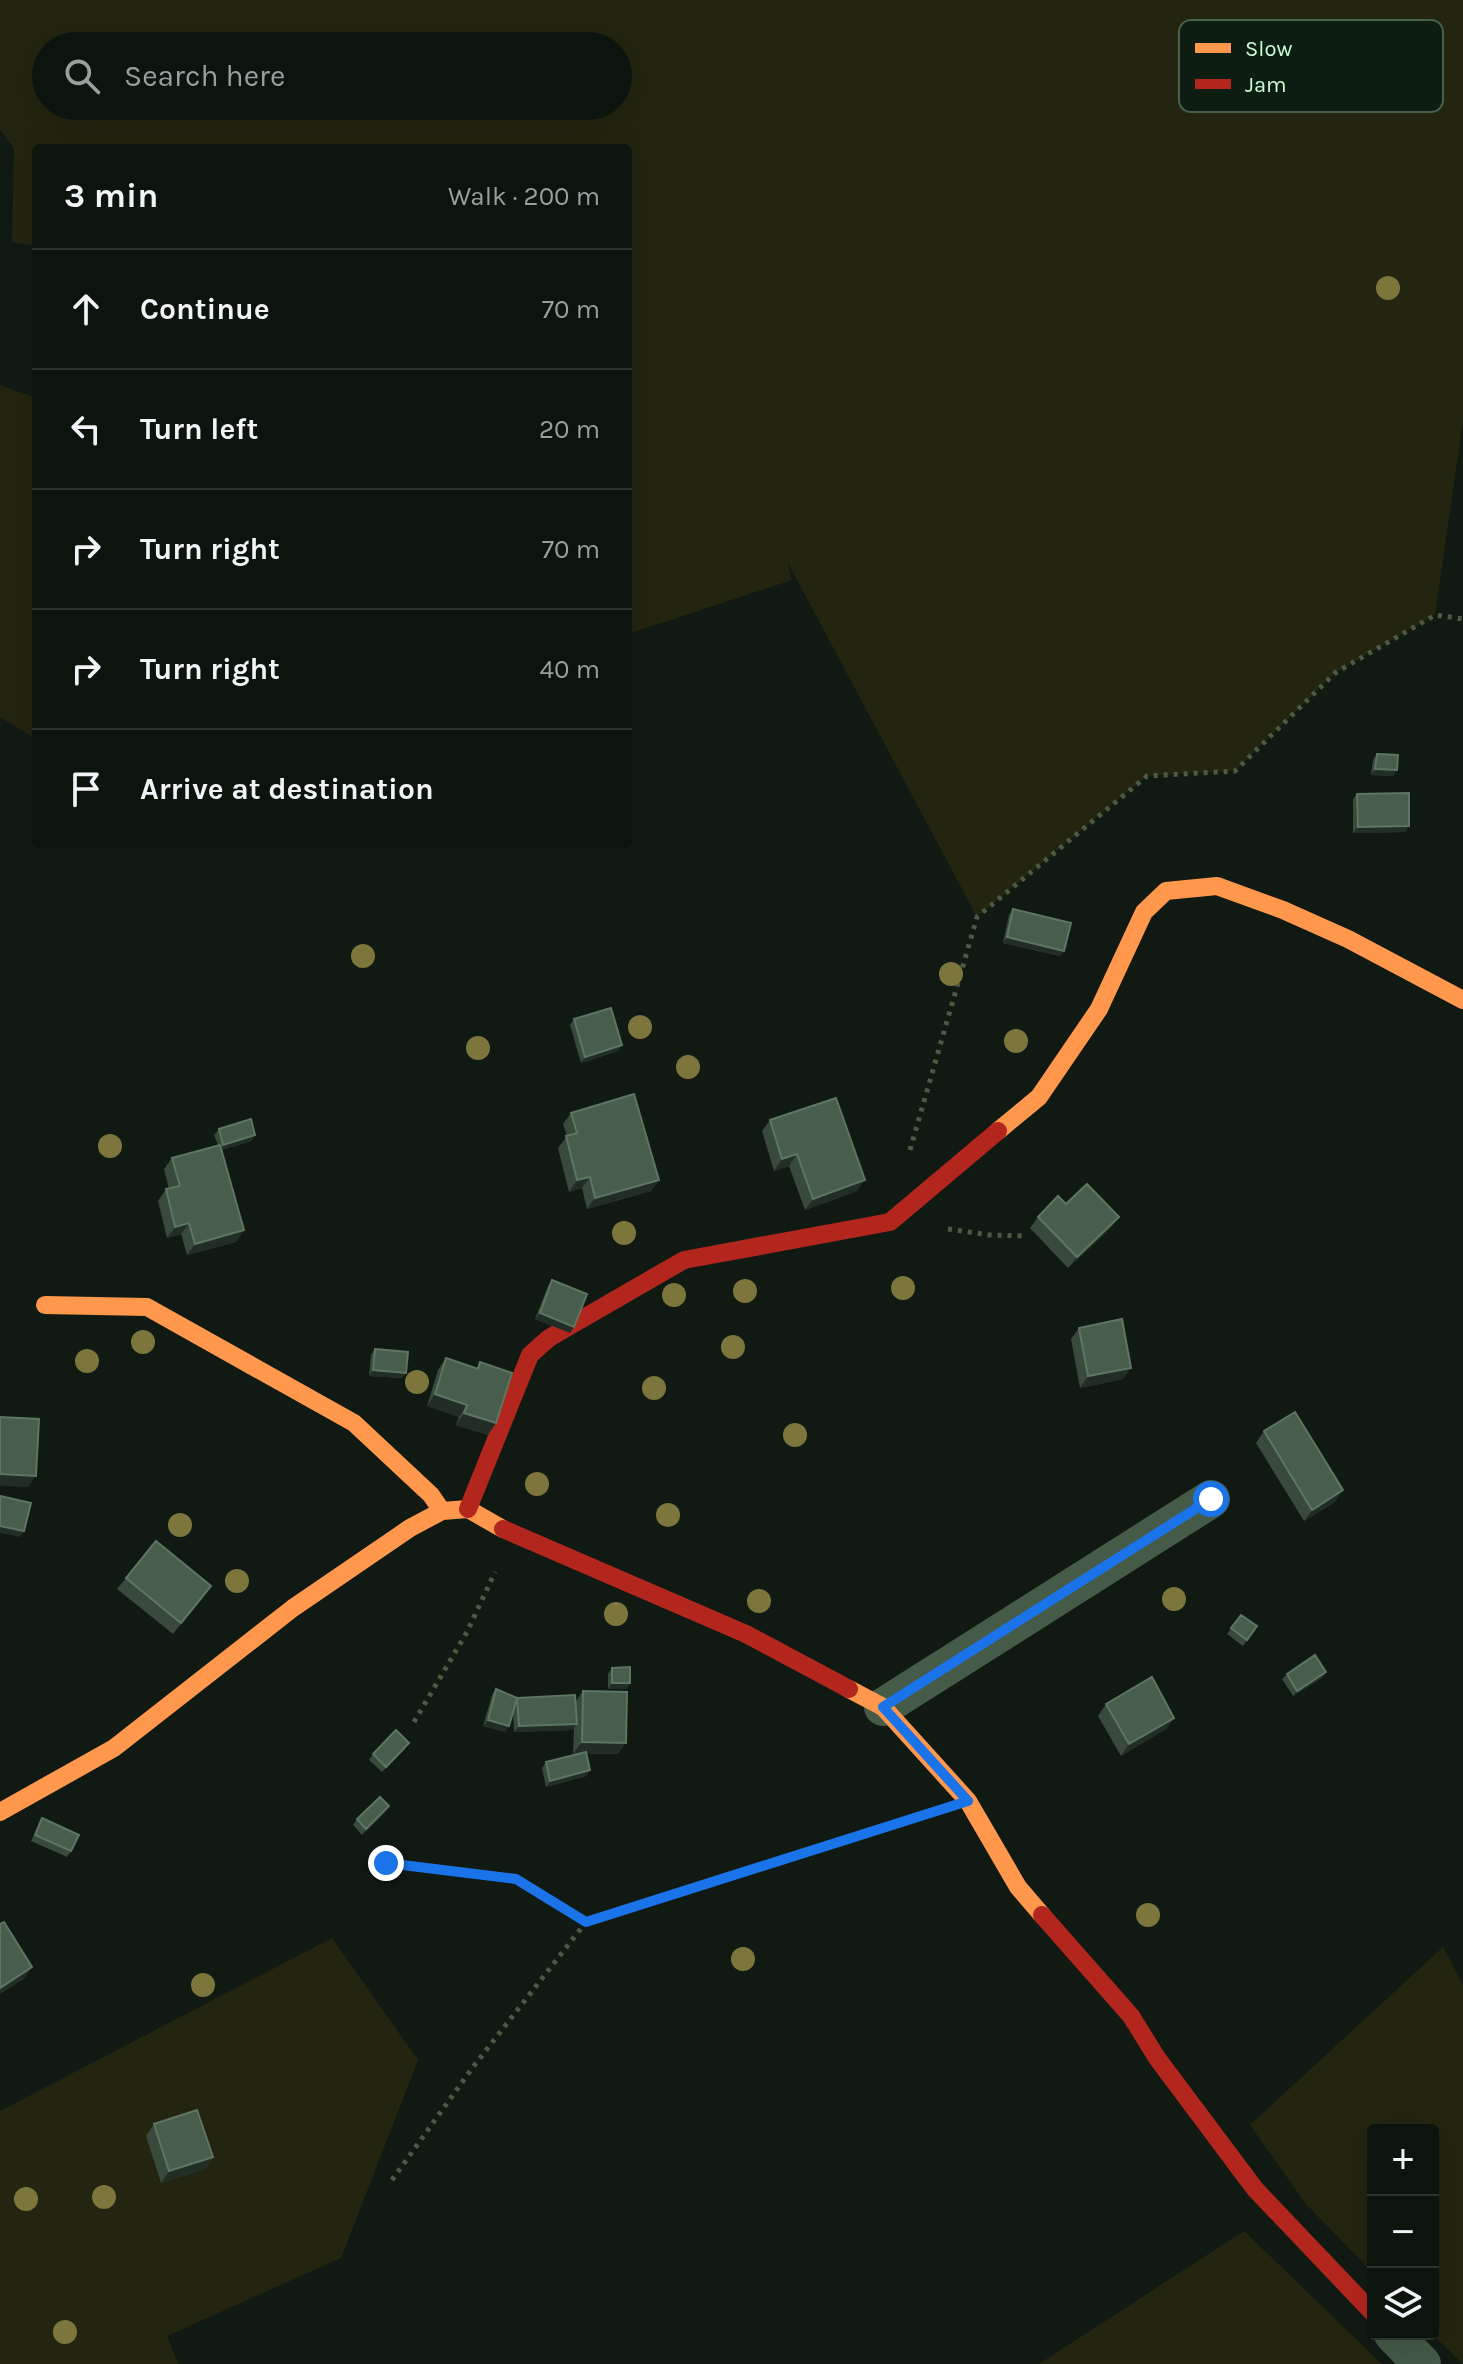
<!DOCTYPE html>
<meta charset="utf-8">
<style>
body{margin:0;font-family:Karla,sans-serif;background:#1a211c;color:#f1f3f6}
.controls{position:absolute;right:24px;bottom:24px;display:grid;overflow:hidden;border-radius:8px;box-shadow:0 8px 32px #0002}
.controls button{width:72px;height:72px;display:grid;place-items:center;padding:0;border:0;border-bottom:2px solid #2c332e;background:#0c140e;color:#f1f3f6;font:40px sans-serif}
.stop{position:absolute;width:24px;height:24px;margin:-18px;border:6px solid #1a73e8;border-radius:50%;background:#fff}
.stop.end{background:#1a73e8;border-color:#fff;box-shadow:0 2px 8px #0008}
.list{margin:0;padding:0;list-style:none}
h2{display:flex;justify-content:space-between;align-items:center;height:104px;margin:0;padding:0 32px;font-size:34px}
h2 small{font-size:26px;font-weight:400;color:#9a9e9e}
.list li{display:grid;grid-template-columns:52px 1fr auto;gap:24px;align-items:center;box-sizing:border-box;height:120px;padding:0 32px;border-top:2px solid #2c332e}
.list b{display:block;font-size:30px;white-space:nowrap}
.list em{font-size:26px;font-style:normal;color:#9a9e9e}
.icon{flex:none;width:44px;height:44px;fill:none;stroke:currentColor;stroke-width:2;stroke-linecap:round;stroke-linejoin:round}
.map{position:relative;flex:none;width:1463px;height:2364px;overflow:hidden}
.search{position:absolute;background:#0c140e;box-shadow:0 8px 32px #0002;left:32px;top:32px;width:600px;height:88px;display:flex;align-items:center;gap:20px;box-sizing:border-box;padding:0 28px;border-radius:44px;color:#9a9e9e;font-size:30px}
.panel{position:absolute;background:#0c140e;box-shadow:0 8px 32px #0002;left:32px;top:144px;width:600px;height:704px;border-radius:8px}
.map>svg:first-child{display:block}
.green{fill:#232510;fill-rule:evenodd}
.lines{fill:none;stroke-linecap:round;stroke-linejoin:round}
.path{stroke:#4c5a43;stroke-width:5;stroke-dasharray:4 6;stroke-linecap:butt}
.street{stroke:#465a48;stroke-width:38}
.slow{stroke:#ff974d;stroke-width:18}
.jam{stroke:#b3261e;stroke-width:18}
.tree{fill:#7d763c}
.wall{fill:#39493c}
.shaded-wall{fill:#222e25}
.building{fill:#495d4d;stroke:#5d7662;stroke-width:2}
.route{stroke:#1a73e8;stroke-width:10}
.key{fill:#0d1d11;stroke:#46604c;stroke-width:2}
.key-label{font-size:22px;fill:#ccfcd5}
</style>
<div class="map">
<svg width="1463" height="2364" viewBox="0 0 1463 2364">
<rect width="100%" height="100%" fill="#101a13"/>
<path class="green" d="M0 0H1463V421L1435 615 1335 673 1235 771 1147 776 977 917 788 563 792 580 628 634V148H36V246L12 242 14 148 0 130ZM618 46V106H46V46Z
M0 385 36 398V739L0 717Z
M332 1938 418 2060 341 2258 167 2336 178 2364H0V2111Z
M1443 1947 1463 1985V2364L1432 2334 1433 2130H1373V2273L1306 2204 1250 2125Z
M1244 2231 1382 2364H1039Z"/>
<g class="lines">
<path class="path" d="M910 1150 977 917 1147 776 1235 771 1335 673 1435 615 1463 619
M948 1229 989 1235 1027 1236
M414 1722 467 1632 495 1572
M386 1863 516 1879 586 1922
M392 2180 473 2067 586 1922 924 1813"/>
<path class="street" d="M883 1707 1211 1499
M1393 2334 1422 2364"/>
<path class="slow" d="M998 1131 1039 1097 1099 1009 1144 912 1166 891 1217 886 1283 910 1348 939 1463 1000
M45 1305 147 1307 354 1423 431 1495 442 1511
M849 1689 883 1707 968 1801 1018 1887 1042 1915
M0 1812 114 1748 293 1608 410 1528 442 1511 468 1509 503 1529"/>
<path class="jam" d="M468 1509 530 1355 549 1338 684 1260 890 1222 998 1131
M503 1529 746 1634 849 1689
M1042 1915 1131 2016 1157 2058 1255 2189 1373 2313"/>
</g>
<g class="tree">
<circle cx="1388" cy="288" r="12"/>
<circle cx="363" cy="956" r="12"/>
<circle cx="951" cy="974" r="12"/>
<circle cx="640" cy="1027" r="12"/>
<circle cx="1016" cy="1041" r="12"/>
<circle cx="478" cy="1048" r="12"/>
<circle cx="688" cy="1067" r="12"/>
<circle cx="110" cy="1146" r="12"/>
<circle cx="624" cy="1233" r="12"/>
<circle cx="903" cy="1288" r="12"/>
<circle cx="745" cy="1291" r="12"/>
<circle cx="674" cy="1295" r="12"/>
<circle cx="143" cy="1342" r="12"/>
<circle cx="733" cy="1347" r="12"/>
<circle cx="87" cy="1361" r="12"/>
<circle cx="417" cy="1382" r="12"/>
<circle cx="654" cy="1388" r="12"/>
<circle cx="795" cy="1435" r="12"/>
<circle cx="537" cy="1484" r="12"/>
<circle cx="668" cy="1515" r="12"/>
<circle cx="180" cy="1525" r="12"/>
<circle cx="237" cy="1581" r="12"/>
<circle cx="1174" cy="1599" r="12"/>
<circle cx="759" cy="1601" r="12"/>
<circle cx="616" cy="1614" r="12"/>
<circle cx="1148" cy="1915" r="12"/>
<circle cx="743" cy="1959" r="12"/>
<circle cx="203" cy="1985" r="12"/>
<circle cx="104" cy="2197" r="12"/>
<circle cx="26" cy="2199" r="12"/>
<circle cx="65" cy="2332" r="12"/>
</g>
<path class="wall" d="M1377 754 1397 770 1393 776 1371 775 1373 760Z
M1357 794 1409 826 1405 832 1353 833V799Z
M1013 909 1064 951 1060 956 1003 943 1009 915Z
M574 1019 618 1051 581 1063 570 1025Z
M571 1113 659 1180 651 1191 587 1209 582 1188 569 1192 558 1148 567 1136 563 1124Z
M770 1120 857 1191 805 1210 789 1166 774 1171 762 1131Z
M219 1129 255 1135 251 1141 222 1150 244 1230 236 1242 187 1255 181 1234 167 1238 158 1201 166 1189H169L164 1169 172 1158 218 1145 214 1135Z
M1066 1204 1111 1228 1068 1268 1030 1228 1038 1217Z
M552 1280 574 1327 570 1333 535 1319 548 1286Z
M1079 1328 1123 1379 1080 1388 1071 1339Z
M375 1349 402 1378 369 1376 371 1355Z
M446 1358 477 1368 480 1362 496 1423 488 1435 456 1425 459 1417 427 1406 438 1370Z
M1264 1431 1335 1502 1304 1521 1256 1443Z
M126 1578 203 1598 173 1634 117 1589Z
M1241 1615 1257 1626 1243 1646 1227 1634Z
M612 1668 630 1683 626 1689H608V1674Z
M1326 1672 1322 1678 1293 1696 1282 1679 1287 1674Z
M496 1689 517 1698 576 1701 583 1691 618 1754H586L590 1770 586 1776 546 1787 542 1768 546 1762 579 1754H573L574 1727 572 1730 514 1732 513 1711 505 1732 483 1726 492 1695Z
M1106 1704 1174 1718 1166 1729 1121 1756 1098 1716Z
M405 1749 382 1772 369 1760 373 1754Z
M385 1812 362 1835 353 1825 357 1819Z
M42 1818 71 1851 67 1857 31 1841Z
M154 2124 213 2157 205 2169 161 2183 146 2136Z"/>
<path class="shaded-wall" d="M1375 769 1397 770 1393 776 1371 775Z
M1409 826 1405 832 1353 833 1358 827Z
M1007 937 1064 951 1060 956 1003 943Z
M622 1045 618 1051 581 1063 585 1057Z
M255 1135 251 1141 219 1151 223 1145Z
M797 1154 789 1166 774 1171 782 1159Z
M590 1177 582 1188 569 1192 577 1180Z
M659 1180 651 1191 587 1209 595 1198Z
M865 1180 857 1191 805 1210 813 1199Z
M1119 1217 1111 1228 1068 1268 1077 1257Z
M189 1223 181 1234 167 1238 175 1227Z
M244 1230 236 1242 187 1255 195 1244Z
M540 1313 574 1327 570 1333 535 1319Z
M1131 1368 1123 1379 1080 1388 1088 1376Z
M373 1370 406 1373 402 1378 369 1376Z
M435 1394 467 1405 459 1417 427 1406Z
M464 1413 496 1423 488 1435 456 1425Z
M0 1474 36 1476 28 1487 0 1486Z
M1343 1490 1335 1502 1304 1521 1312 1510Z
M0 1526 24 1531 20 1537 0 1533Z
M211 1586 203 1598 173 1634 181 1623Z
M1326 1672 1322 1678 1293 1696 1297 1691Z
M612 1683H630L626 1689H608Z
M1174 1718 1166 1729 1121 1756 1129 1744Z
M488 1720 509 1726 505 1732 483 1726Z
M577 1724 572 1730 514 1732 519 1726Z
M582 1742 626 1743 618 1754H573Z
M590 1770 586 1776 546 1787 550 1781Z
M389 1806 385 1812 362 1835 366 1829Z
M32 1967 24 1979 0 1994V1988Z
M213 2157 205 2169 161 2183 169 2171Z"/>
<path class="building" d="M1377 754 1398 755 1397 770 1375 769Z
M1409 793V826L1358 827 1357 794Z
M1013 909 1071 923 1064 951 1007 937Z
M611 1008 622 1045 585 1057 574 1019Z
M634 1094 659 1180 595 1198 590 1177 577 1180 566 1136 577 1133 571 1113Z
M836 1098 865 1180 813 1199 797 1154 782 1159 770 1120Z
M251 1119 255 1135 223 1145 219 1129Z
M220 1145 244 1230 195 1244 189 1223 175 1227 166 1189 180 1186 172 1158Z
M1087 1184 1119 1217 1077 1257 1038 1217 1058 1196 1066 1204Z
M552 1280 587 1294 574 1327 540 1313Z
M1122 1319 1131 1368 1088 1376 1079 1328Z
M375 1349 408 1352 406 1373 373 1370Z
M446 1358 478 1369 480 1362 512 1373 496 1423 464 1413 467 1405 435 1394Z
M1295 1412 1343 1490 1312 1510 1264 1431Z
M0 1417 39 1419 36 1476 0 1474Z
M0 1496 31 1503 24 1531 0 1526Z
M156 1541 211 1586 181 1623 126 1578Z
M1241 1615 1257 1626 1247 1640 1231 1628Z
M1315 1655 1326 1672 1297 1691 1287 1674Z
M630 1667V1683H612V1668Z
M1152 1677 1174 1718 1129 1744 1106 1704Z
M496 1689 517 1698 575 1695 577 1724 519 1726 517 1698 509 1726 488 1720Z
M583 1691 627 1692 626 1743 582 1742Z
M396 1730 409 1743 386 1767 373 1754Z
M586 1752 590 1770 550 1781 546 1762Z
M380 1797 389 1806 366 1829 357 1819Z
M42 1818 79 1835 71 1851 35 1835Z
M4 1922 32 1967 0 1988V1924Z
M197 2110 213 2157 169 2171 154 2124Z"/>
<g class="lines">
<path class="route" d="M386 1863 516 1879 586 1922 968 1801 883 1707 1211 1499"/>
</g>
<rect x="1179" y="20" width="264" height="92" rx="12" class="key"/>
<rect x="1195" y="43" width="36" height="10" fill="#ff974d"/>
<rect x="1195" y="79" width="36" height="10" fill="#b3261e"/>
<g class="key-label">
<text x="1245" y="56">Slow</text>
<text x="1245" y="92">Jam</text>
</g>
</svg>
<div class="controls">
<button>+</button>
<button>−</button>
<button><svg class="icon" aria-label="layers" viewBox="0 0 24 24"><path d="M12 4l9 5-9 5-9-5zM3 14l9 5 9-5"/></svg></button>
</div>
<div class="stop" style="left:1211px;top:1499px"></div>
<div class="stop end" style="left:386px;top:1863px"></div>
<div class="search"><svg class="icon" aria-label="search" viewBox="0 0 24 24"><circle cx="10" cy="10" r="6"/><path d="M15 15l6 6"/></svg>Search here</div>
<section class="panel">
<h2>3 min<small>Walk · 200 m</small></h2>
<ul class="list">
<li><svg class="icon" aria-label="ahead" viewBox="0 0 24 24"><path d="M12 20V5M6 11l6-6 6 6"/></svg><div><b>Continue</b></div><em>70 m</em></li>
<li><svg class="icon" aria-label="left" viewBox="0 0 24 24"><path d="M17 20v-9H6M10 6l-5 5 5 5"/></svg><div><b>Turn left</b></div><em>20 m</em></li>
<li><svg class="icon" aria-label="right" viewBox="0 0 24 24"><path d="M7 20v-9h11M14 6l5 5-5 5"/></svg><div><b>Turn right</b></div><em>70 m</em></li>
<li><svg class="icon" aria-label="right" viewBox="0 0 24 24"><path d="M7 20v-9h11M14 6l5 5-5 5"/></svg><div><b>Turn right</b></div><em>40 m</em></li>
<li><svg class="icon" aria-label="arrive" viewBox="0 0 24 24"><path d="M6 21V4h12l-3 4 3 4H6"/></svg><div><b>Arrive at destination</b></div></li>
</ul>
</section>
</div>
